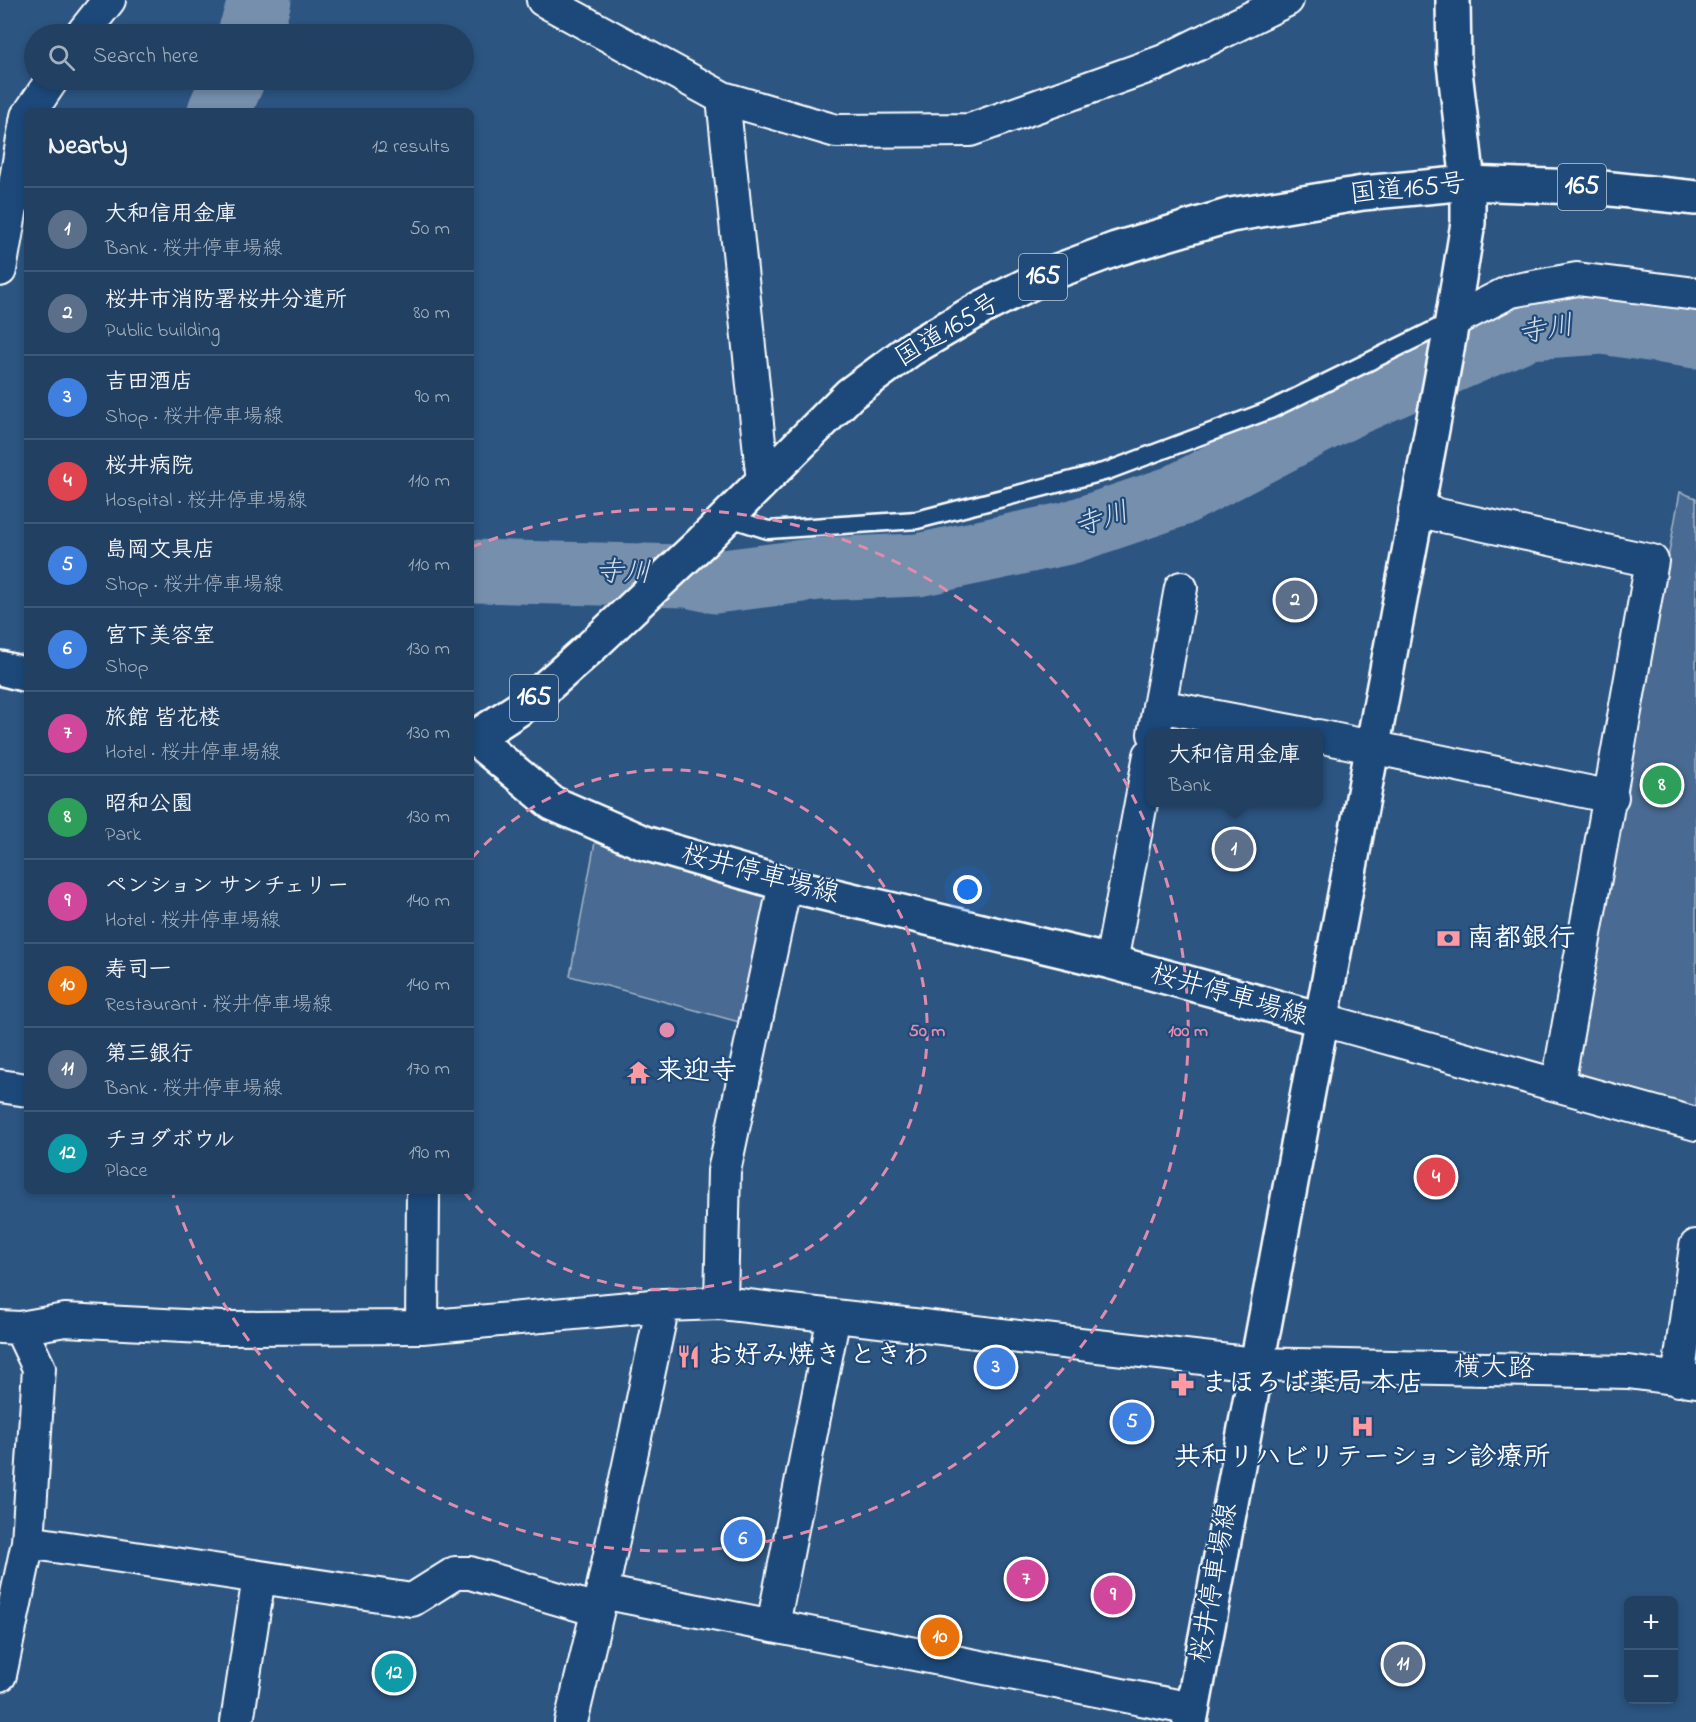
<!DOCTYPE html>
<meta charset="utf-8">
<style>
body{margin:0;font-family:"Indie Flower","Klee One",sans-serif;background:#294768;color:#f1f3f6}
.controls{position:absolute;right:18px;bottom:18px;display:grid;overflow:hidden;border-radius:9px;box-shadow:0 3px 9px #0003}
.controls button{width:54px;height:54px;display:grid;place-items:center;padding:0;border:0;border-bottom:2px solid #3e5977;background:#214062;color:#f1f3f6;font:30px sans-serif}
.you{position:absolute;left:968px;top:890px;width:21px;height:21px;margin:-15px;border:4px solid #fff;border-radius:50%;background:#1a73e8;box-shadow:0 0 0 9px #1a73e833}
.badge{display:grid;place-items:center;width:39px;height:39px;border-radius:50%;background:#e797bd;color:#fff;font-size:20px;font-weight:700}
.pin{position:absolute;translate:-50% -50%;border:3px solid #fff;box-shadow:0 2px 6px #0006}
.popup{position:absolute;left:1146px;top:729px;width:177px;height:78px;box-sizing:border-box;display:grid;place-content:center;border-radius:9px;background:#214062;filter:drop-shadow(0 2px 4px #0005);font-size:20px;white-space:nowrap;color:#a2afbe}
.popup b{font-size:22px;color:#f1f3f6}
.popup::after{content:'';position:absolute;left:50%;top:100%;margin-left:-12px;border:12px solid transparent;border-top-color:#214062}
.list{margin:0;padding:0;list-style:none}
h2{display:flex;justify-content:space-between;align-items:center;height:78px;margin:0;padding:0 24px;font-size:26px}
h2 small{font-size:20px;font-weight:400;color:#a2afbe}
.list li{display:grid;grid-template-columns:39px 1fr auto;gap:18px;align-items:center;box-sizing:border-box;height:84px;padding:0 24px;border-top:2px solid #3e5977}
.list b{display:block;font-size:22px;white-space:nowrap}
.list p{margin:0;font-size:20px;white-space:nowrap;color:#a2afbe}
.list em{font-size:20px;font-style:normal;color:#a2afbe}
.icon{flex:none;width:33px;height:33px;fill:none;stroke:currentColor;stroke-width:2;stroke-linecap:round;stroke-linejoin:round}
.map{position:relative;flex:none;width:1696px;height:1722px;overflow:hidden}
.search{position:absolute;background:#214062;box-shadow:0 3px 9px #0003;left:24px;top:24px;width:450px;height:66px;display:flex;align-items:center;gap:15px;box-sizing:border-box;padding:0 21px;border-radius:33px;color:#a2afbe;font-size:22px}
.panel{position:absolute;background:#214062;box-shadow:0 3px 9px #0003;left:24px;top:108px;width:450px;height:1086px;border-radius:9px}
.map>svg:first-child{display:block}
.green{fill:#486b92;stroke:#a4b5c8;stroke-width:1.5}
.lines{fill:none;stroke-linecap:round;stroke-linejoin:round}
.river{stroke:#748fad;stroke-width:63}
.lane-casing{stroke:#fff;stroke-width:21}
.street-casing{stroke:#fff;stroke-width:36}
.secondary-casing{stroke:#fff;stroke-width:38}
.highway-casing{stroke:#fff;stroke-width:38}
.lane{stroke:#1f4a7a;stroke-width:16}
.street{stroke:#1f4a7a;stroke-width:32}
.secondary{stroke:#1f4a7a;stroke-width:33}
.highway{stroke:#1f4a7a;stroke-width:33}
.ring{fill:none;stroke:#e08cad;stroke-width:3;stroke-dasharray:10 8}
.labels{text-anchor:middle;dominant-baseline:central;stroke-width:4.5;stroke-linejoin:round;paint-order:stroke}
.shield{fill:#1f4a7a;stroke:#bcc9d7;stroke-width:1.5}
.shield-label{font-size:26px;font-weight:bold;fill:#fff}
.street-label{font-size:27px;fill:#fff;stroke:#1f4a7a}
.poi-label{font-size:27px;font-weight:bold;fill:#fff;stroke:#1f4a7a;text-anchor:start}
.water-label{font-size:28px;font-style:italic;fill:#d5dde6;stroke:#1f4a7a}
.centre{fill:#e08cad;stroke:#1f4a7a;stroke-width:3}
.ring-label{font-size:18px;text-anchor:middle;font-weight:bold;fill:#e08cad;stroke:#1f4a7a;stroke-width:4.5;stroke-linejoin:round;paint-order:stroke}
</style>
<div class="map">
<svg width="1696" height="1722" viewBox="0 0 1696 1722">
<rect width="100%" height="100%" fill="#2c5582"/>
<filter id="ink" filterUnits="userSpaceOnUse"><feTurbulence type="fractalNoise" baseFrequency=".0167" numOctaves="2"/><feDisplacementMap in="SourceGraphic" scale="12" xChannelSelector="R" yChannelSelector="G"/><feConvolveMatrix kernelMatrix="1 2 1 2 8 2 1 2 1" color-interpolation-filters="sRGB"/></filter>
<g filter="url(#ink)">
<path class="green" d="M1680 492 1696 498V1110L1575 1072Z
M595 842 771 891 754 1026 570 976Z"/>
<g class="lines">
<path class="river" d="M249 34 260 0
M219 111 233 80
M471 571 687 576 715 582 819 569 918 565 1068 533 1177 496 1349 406 1528 328 1603 323 1696 337"/>
<defs>
<path id="lane" d="M727 517 768 530 917 520 1107 471 1270 410 1452 321"/>
<path id="street" d="M543 0 723 98 836 131 970 130 1164 61 1287 0
M82 34 109 0
M723 98 763 481
M31 111 52 80
M0 270 27 116
M1452 321 1511 291 1577 279 1696 294
M1415 510 1652 561 1558 1084
M1159 706 1306 734
M1154 734 1181 588
M1318 736 1612 797
M1111 962 1150 755
M1320 1019 1696 1124
M0 1086 27 1090
M721 1303 724 1171 785 884
M0 1327 20 1328 65 1320 223 1328 422 1327 663 1305 721 1303 1255 1364 1628 1372 1696 1381
M422 1327 423 1191
M1678 1380 1696 1246
M28 1542 412 1600 455 1573H470L597 1610
M602 1592 1192 1709
M773 1625 834 1316
M0 1675 28 1542 39 1368 20 1328
M237 1722 259 1577
M571 1722 602 1592 663 1305"/>
<path id="secondary" d="M475 739 552 803 644 843 785 884 1111 962 1320 1019
M1190 1722 1450 333 1468 223V183L1454 63 1453 0"/>
<path id="highway" d="M0 668 27 675
M471 740 528 703 591 647 701 543 850 394 911 349 983 307 1049 274 1116 249 1231 215 1363 193 1468 183 1602 188 1696 198"/>
</defs>
<use href="#lane" class="lane-casing"/>
<use href="#street" class="street-casing"/>
<use href="#secondary" class="secondary-casing"/>
<use href="#highway" class="highway-casing"/>
<use href="#lane" class="lane"/>
<use href="#street" class="street"/>
<use href="#secondary" class="secondary"/>
<use href="#highway" class="highway"/>
</g>
</g>
<g class="ring">
<path d="M472 858A260 260 0 1 1 464 1192"/>
<path d="M472 547A521 521 0 1 1 173 1195"/>
</g>
<defs>
<symbol id="bank-bare" viewBox="-9 -9 18 18"><path d="M-6-4H6V4H-6ZM0-2.3a2.3 2.3 0 1 0 0 4.6a2.3 2.3 0 1 0 0-4.6Z" fill="#ff9aa2" stroke="#1f4a7a" stroke-width="2.5" paint-order="stroke"/></symbol>
<symbol id="temple-bare" viewBox="-9 -9 18 18"><path d="M0-6L5-2H3V0L6.5 2.5H4V6H1.5V3h-3V6H-4V2.5H-6.5L-3 0V-2H-5Z" fill="#ff9aa2" stroke="#1f4a7a" stroke-width="2.5" paint-order="stroke"/></symbol>
<symbol id="restaurant-bare" viewBox="-9 -9 18 18"><path d="M-5-6h1v4h1v-4h1v4h1v-4h1v5L-1.5 .5V6h-2V.5L-5-1ZM5-6V6H3V1.5H1.5Q1.5-4 5-6Z" fill="#ff9aa2" stroke="#1f4a7a" stroke-width="2.5" paint-order="stroke"/></symbol>
<symbol id="pharmacy-bare" viewBox="-9 -9 18 18"><path d="M-2-6h4v4h4v4h-4v4h-4v-4h-4v-4h4Z" fill="#ff9aa2" stroke="#1f4a7a" stroke-width="2.5" paint-order="stroke"/></symbol>
<symbol id="hospital-bare" viewBox="-9 -9 18 18"><path d="M-5-5h3v3.5h4V-5h3V5h-3V1.5h-4V5h-3Z" fill="#ff9aa2" stroke="#1f4a7a" stroke-width="2.5" paint-order="stroke"/></symbol>
</defs>
<g fill-rule="evenodd">
<use href="#bank-bare" x="1432" y="922" width="33" height="33"/>
<use href="#temple-bare" x="622" y="1056" width="33" height="33"/>
<use href="#restaurant-bare" x="672" y="1340" width="33" height="33"/>
<use href="#pharmacy-bare" x="1166" y="1368" width="33" height="33"/>
<use href="#hospital-bare" x="1346" y="1410" width="33" height="33"/>
</g>
<g class="labels">
<g class="shield">
<rect x="1558" y="164" width="48" height="46" rx="4.5"/>
<rect x="1019" y="254" width="48" height="46" rx="4.5"/>
<rect x="510" y="675" width="48" height="46" rx="4.5"/>
</g>
<g class="shield-label">
<text x="1582" y="187">165</text>
<text x="1043" y="277">165</text>
<text x="534" y="698">165</text>
</g>
<g class="street-label">
<text transform="translate(1408 190) rotate(-6)">国道165号</text>
<text transform="translate(948 331) rotate(-31)">国道165号</text>
<text transform="translate(760 875) rotate(15)">桜井停車場線</text>
<text transform="translate(1229 996) rotate(16)">桜井停車場線</text>
<text transform="translate(1494 1369) rotate(1)">横大路</text>
<text transform="translate(1215 1583) rotate(-80)">桜井停車場線</text>
</g>
<g class="poi-label">
<text x="1467" y="939">南都銀行</text>
<text x="656" y="1072">来迎寺</text>
<text x="707" y="1356">お好み焼き ときわ</text>
<text x="1201" y="1384">まほろば薬局 本店</text>
<text x="1362" y="1458" text-anchor="middle">共和リハビリテーション診療所</text>
</g>
<g class="water-label">
<text transform="translate(1546 331) rotate(-10)">寺川</text>
<text transform="translate(1102 521) rotate(-18)">寺川</text>
<text transform="translate(623 574) rotate(1)">寺川</text>
</g>
</g>
<circle cx="667" cy="1030" r="9" class="centre"/>
<g class="ring-label">
<text x="927" y="1036">50 m</text>
<text x="1188" y="1036">100 m</text>
</g>
</svg>
<div class="controls">
<button>+</button>
<button>−</button>
</div>
<div class="you"></div>
<div class="pin badge" style="left:1234px;top:849px;background:#5c6f8a">1</div>
<div class="popup"><b>大和信用金庫</b>Bank</div>
<div class="pin badge" style="left:1295px;top:600px;background:#5c6f8a">2</div>
<div class="pin badge" style="left:996px;top:1367px;background:#3f7fe0">3</div>
<div class="pin badge" style="left:1436px;top:1177px;background:#e0444e">4</div>
<div class="pin badge" style="left:1132px;top:1422px;background:#3f7fe0">5</div>
<div class="pin badge" style="left:743px;top:1539px;background:#3f7fe0">6</div>
<div class="pin badge" style="left:1026px;top:1579px;background:#d1479c">7</div>
<div class="pin badge" style="left:1662px;top:785px;background:#2e9e5b">8</div>
<div class="pin badge" style="left:1113px;top:1595px;background:#d1479c">9</div>
<div class="pin badge" style="left:940px;top:1637px;background:#e8710a">10</div>
<div class="pin badge" style="left:1403px;top:1664px;background:#5c6f8a">11</div>
<div class="pin badge" style="left:394px;top:1673px;background:#0f9aa8">12</div>
<div class="search"><svg class="icon" aria-label="search" viewBox="0 0 24 24"><circle cx="10" cy="10" r="6"/><path d="M15 15l6 6"/></svg>Search here</div>
<section class="panel">
<h2>Nearby<small>12 results</small></h2>
<ul class="list">
<li><span class="badge" style="background:#5c6f8a">1</span><div><b>大和信用金庫</b><p>Bank · 桜井停車場線</p></div><em>50 m</em></li>
<li><span class="badge" style="background:#5c6f8a">2</span><div><b>桜井市消防署桜井分遣所</b><p>Public building</p></div><em>80 m</em></li>
<li><span class="badge" style="background:#3f7fe0">3</span><div><b>吉田酒店</b><p>Shop · 桜井停車場線</p></div><em>90 m</em></li>
<li><span class="badge" style="background:#e0444e">4</span><div><b>桜井病院</b><p>Hospital · 桜井停車場線</p></div><em>110 m</em></li>
<li><span class="badge" style="background:#3f7fe0">5</span><div><b>島岡文具店</b><p>Shop · 桜井停車場線</p></div><em>110 m</em></li>
<li><span class="badge" style="background:#3f7fe0">6</span><div><b>宮下美容室</b><p>Shop</p></div><em>130 m</em></li>
<li><span class="badge" style="background:#d1479c">7</span><div><b>旅館 皆花楼</b><p>Hotel · 桜井停車場線</p></div><em>130 m</em></li>
<li><span class="badge" style="background:#2e9e5b">8</span><div><b>昭和公園</b><p>Park</p></div><em>130 m</em></li>
<li><span class="badge" style="background:#d1479c">9</span><div><b>ペンション サンチェリー</b><p>Hotel · 桜井停車場線</p></div><em>140 m</em></li>
<li><span class="badge" style="background:#e8710a">10</span><div><b>寿司一</b><p>Restaurant · 桜井停車場線</p></div><em>140 m</em></li>
<li><span class="badge" style="background:#5c6f8a">11</span><div><b>第三銀行</b><p>Bank · 桜井停車場線</p></div><em>170 m</em></li>
<li><span class="badge" style="background:#0f9aa8">12</span><div><b>チヨダボウル</b><p>Place</p></div><em>190 m</em></li>
</ul>
</section>
</div>
